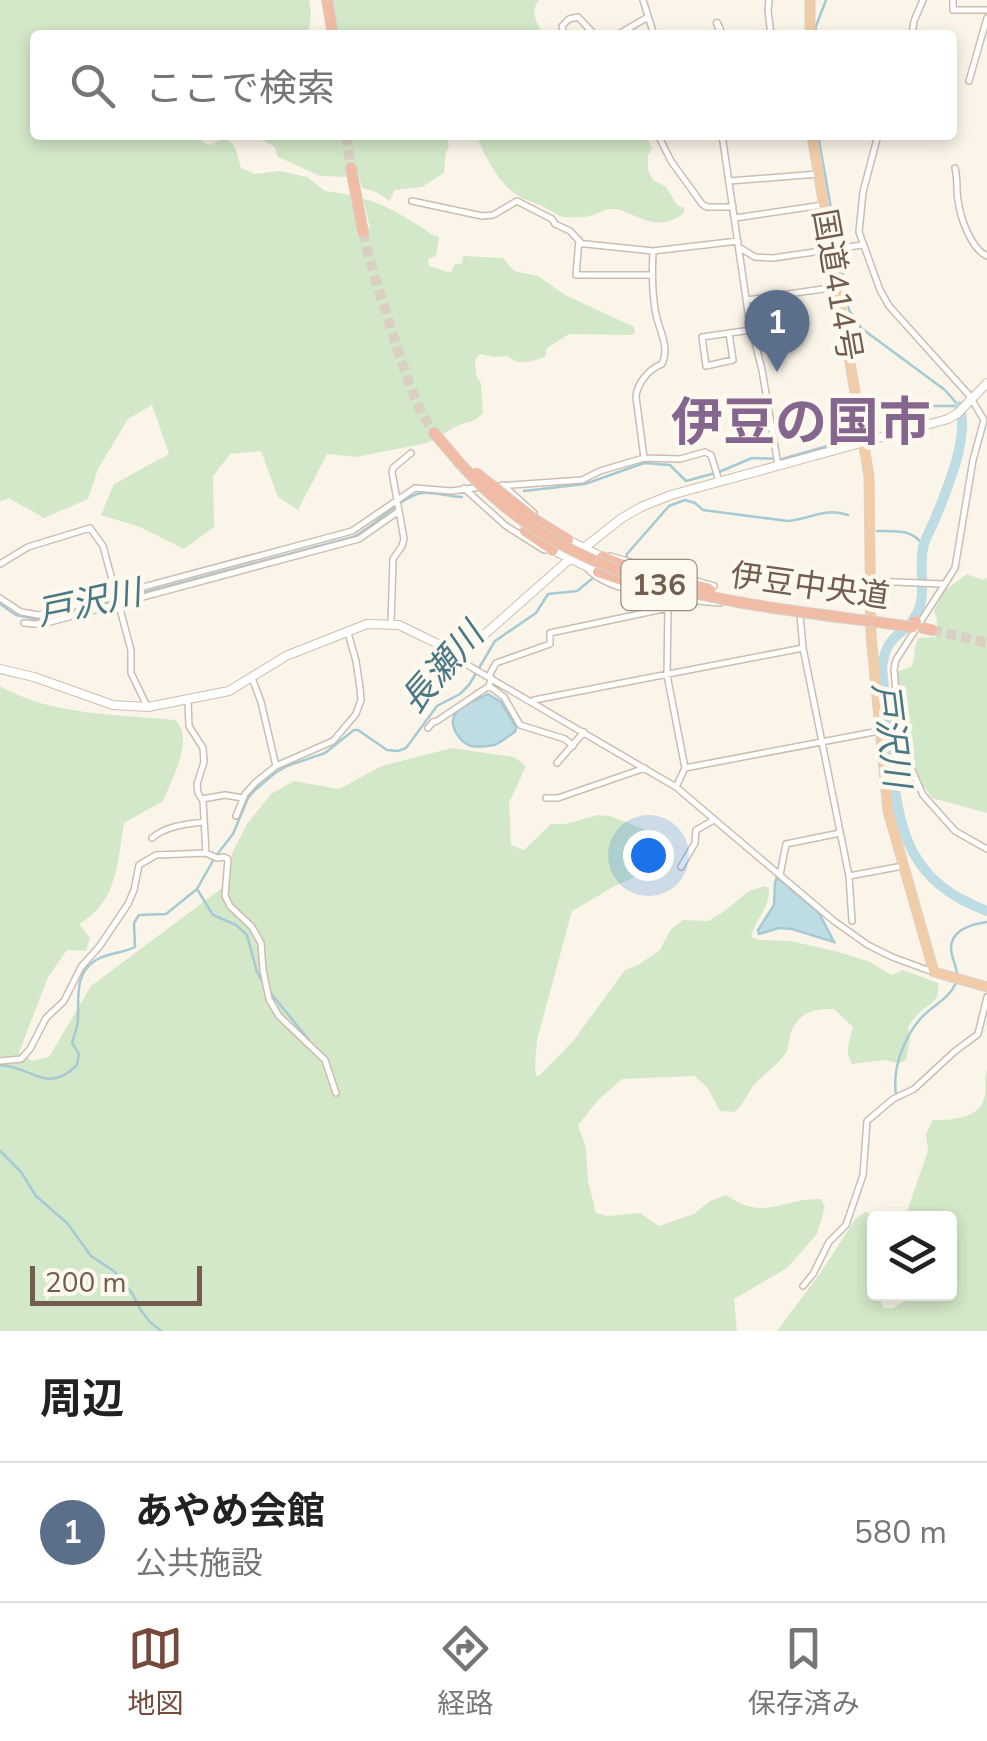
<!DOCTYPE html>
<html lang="ja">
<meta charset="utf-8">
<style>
body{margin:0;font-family:"Nunito Sans","Noto Sans JP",sans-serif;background:#f2f2f2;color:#222}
.controls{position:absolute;right:30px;bottom:30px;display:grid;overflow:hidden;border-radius:10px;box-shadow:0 5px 15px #0003}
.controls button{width:90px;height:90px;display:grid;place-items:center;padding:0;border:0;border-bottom:2px solid #e0e0e0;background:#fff;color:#222;font:50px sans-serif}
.scale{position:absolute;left:30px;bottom:25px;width:172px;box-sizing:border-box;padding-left:10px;border:5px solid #735d4e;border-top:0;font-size:28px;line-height:35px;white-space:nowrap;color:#735d4e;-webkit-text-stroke:8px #fef9ef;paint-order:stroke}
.you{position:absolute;left:648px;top:855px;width:35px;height:35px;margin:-25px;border:8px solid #fff;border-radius:50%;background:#1a73e8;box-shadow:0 0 0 15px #1a73e833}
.badge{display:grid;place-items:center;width:65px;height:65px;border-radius:50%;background:#754a3a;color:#fff;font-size:32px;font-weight:700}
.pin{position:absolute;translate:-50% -82px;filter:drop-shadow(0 2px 5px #0008)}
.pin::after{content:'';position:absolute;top:52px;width:35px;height:30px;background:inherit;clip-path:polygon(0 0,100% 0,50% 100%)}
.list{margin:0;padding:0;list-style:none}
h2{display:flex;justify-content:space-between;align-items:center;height:130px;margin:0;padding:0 40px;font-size:42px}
h2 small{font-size:32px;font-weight:400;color:#767676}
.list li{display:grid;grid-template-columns:65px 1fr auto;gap:30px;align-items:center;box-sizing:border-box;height:140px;padding:0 40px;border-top:2px solid #e0e0e0}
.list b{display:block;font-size:38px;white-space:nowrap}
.list p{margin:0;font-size:32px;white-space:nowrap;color:#767676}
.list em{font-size:32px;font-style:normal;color:#767676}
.icon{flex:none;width:55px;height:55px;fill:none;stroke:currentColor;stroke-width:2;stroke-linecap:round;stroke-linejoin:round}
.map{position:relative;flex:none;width:987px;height:1331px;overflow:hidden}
.search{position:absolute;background:#fff;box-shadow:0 5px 15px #0003;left:30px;right:30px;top:30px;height:110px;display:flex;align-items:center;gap:25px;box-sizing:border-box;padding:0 35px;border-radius:10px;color:#767676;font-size:38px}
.sheet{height:270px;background:#fff}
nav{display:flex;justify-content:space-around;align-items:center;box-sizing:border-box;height:140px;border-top:2px solid #e0e0e0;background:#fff;font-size:28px;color:#767676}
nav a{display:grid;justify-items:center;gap:5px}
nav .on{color:#754a3a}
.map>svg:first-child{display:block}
.green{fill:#d3e8c8}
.water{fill:#bedce3;stroke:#a5cad4;stroke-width:2.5}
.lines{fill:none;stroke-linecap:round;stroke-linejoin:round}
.stream{stroke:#a5cad4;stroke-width:2.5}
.river{stroke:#bedce3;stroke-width:10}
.motorway-tunnel{stroke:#d9cfc2;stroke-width:10;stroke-dasharray:10 5;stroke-linecap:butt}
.minor-casing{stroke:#ccbdaf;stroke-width:8}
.tertiary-casing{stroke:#ccbdaf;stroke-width:9}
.secondary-casing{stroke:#cfbead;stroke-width:10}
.trunk-casing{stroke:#d8d2cd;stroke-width:11}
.motorway-casing{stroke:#d8d2cd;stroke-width:12}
.minor{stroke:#fff;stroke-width:5}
.tertiary{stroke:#fff;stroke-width:6}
.secondary{stroke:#fff;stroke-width:8}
.trunk{stroke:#f2cca6;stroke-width:9}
.motorway{stroke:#f0bca5;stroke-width:10}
.motorway-bridge-casing{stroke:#d8d2cd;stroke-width:12;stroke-linecap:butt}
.motorway-bridge{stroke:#f0bca5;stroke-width:10}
.labels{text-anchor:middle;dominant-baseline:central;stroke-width:9;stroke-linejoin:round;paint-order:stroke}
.shield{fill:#fef9ef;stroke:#9d8c7e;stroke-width:2.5}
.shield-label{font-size:30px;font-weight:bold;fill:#735d4e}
.street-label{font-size:32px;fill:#735d4e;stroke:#fef9ef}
.water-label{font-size:35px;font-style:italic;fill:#497885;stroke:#fef9ef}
.town-label{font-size:52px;font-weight:bold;fill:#84668f;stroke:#fef9ef}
</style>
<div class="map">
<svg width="987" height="1331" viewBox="0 0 987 1331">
<rect width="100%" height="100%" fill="#fbf5e9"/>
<path class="green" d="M0 0H309L311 13 308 35H35V135H195L206 144 212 145C232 129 237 151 241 168L255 174 280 171 307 177 325 191 352 195 360 232 370 228 363 199C381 202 415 222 431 234L439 237 436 256 428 259 429 266 451 273 454 265 462 263 463 256 503 258 514 271 538 276 565 295 634 327 635 333 631 335 569 334 547 348 545 357C531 361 520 367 507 356L495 357 480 354 475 360 476 375 481 384 483 413 475 420 459 425 427 443 356 457 327 454 298 510 278 497 261 451 230 454 213 476 214 527 184 549 140 527 101 515 114 484 169 454 152 405 128 419 98 469 88 499 44 518 9 498 0 501Z
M329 0H539C529 13 537 23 544 35H335Z
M253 135H446L449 147 446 152 444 173 422 187 394 190 390 201 374 191 362 188 357 169 346 171 347 177 320 176 278 157 275 147Z
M476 135H645L652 148 648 156V170L653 180 666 187 677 205 684 208V213C660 232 643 218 620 210 605 205 597 217 584 217 555 218 565 218 542 206 535 202 527 201 520 197 498 184 486 158 476 135Z
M967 574 982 580 987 578V813L932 798 921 782 915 767 912 738 900 704 895 672 911 667C916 658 913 648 918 638L936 637 937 620 934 611 944 591Z
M0 686C51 716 118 714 175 720 195 739 172 778 163 801L124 823C117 864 118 901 79 924L90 938 86 951 67 950 48 977 19 1053 32 1061 49 1057 91 986 230 882 232 853 247 824 271 794 294 781 339 789 382 766 452 748 514 757 526 766 509 803 511 845 524 850 551 824H566L597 815 610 816 646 830 663 850 656 867 615 886 572 911 537 1040 535 1067 536 1076 540 1075 574 1040 625 970 638 965 660 950 671 929 683 920 708 921 722 913 749 891 765 886 769 888C770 909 756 917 751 937L760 940 790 941 835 951 870 962 891 975 903 970 938 983C941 1001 930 1003 918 1014 914 1018 912 1022 908 1027L910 1038 906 1060 899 1063 884 1060 852 1064C844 1052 850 1040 853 1027L834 1009C812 1008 798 1013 790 1035 789 1039 788 1047 787 1051 779 1065 763 1074 753 1086 746 1096 744 1104 734 1112L720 1111 707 1087 694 1076 622 1079 598 1100 578 1125 586 1148 588 1181 596 1213 607 1216 640 1213 659 1226 694 1214 710 1201 726 1195C765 1222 781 1198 821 1199L825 1207 817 1234 787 1268 734 1299 737 1331H0Z
M987 1070V1331H777L819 1275 856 1218 866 1212 872 1216 874 1225V1294H880V1301L884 1308H893L916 1294H950V1218H910L906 1214 928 1151 926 1134 933 1120C953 1120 982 1119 985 1094 986 1085 984 1079 987 1070Z"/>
<path class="water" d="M488 694 501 702 516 727 515 732C508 736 502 742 494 745 488 746 477 747 471 746 460 743 448 725 455 714 460 705 479 699 488 694Z
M777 877 819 913 834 942 792 929 779 928 759 934 758 930 774 905 775 883Z"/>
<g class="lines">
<path class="stream" d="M815 35 816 26 826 0
M818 135 849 310 861 328 945 390 958 405
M863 428 880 405 888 401 935 406H959
M524 491 585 484 644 463 670 465 686 481 719 472 752 458 782 459 845 441 857 433
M877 531C896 531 912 529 923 545
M626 560 627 554 669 506 685 500 695 503 703 510 788 521C810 519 826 507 848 515
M0 604 16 615 40 620 353 537C373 528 403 495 422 493 434 491 449 497 462 497
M197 889 213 915 236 925 247 935 257 972 265 986
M957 974C956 965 952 958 951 950 950 930 972 924 987 922
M269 991 309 1040
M0 1065C33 1067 47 1095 77 1065L79 1054 72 1043C74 1035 78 1027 78 1019 79 997 74 974 96 960 108 953 123 953 135 947L134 923 139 915 166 914 197 889 215 857 233 834 248 798 255 790 275 773 287 766 325 753 354 730H358L387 750 398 751 406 748 437 706 460 694 469 685 495 641 536 613 548 594 577 591 593 578
M896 1094C892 1069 904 1037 921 1018 933 1005 949 999 956 983
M0 1151 21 1172 36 1196 67 1223 91 1256 114 1271 132 1293 140 1309 150 1322 161 1331"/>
<path class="river" d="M959 406C971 434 946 492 935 519 931 529 925 538 923 548 919 567 926 595 918 611 905 639 887 629 882 668 885 698 888 729 891 760 900 835 909 881 987 911"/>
<path class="motorway-tunnel" d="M346 135 351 168
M363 232C371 268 383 303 394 338 405 371 414 404 434 433
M932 630 987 643"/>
<defs>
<path id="minor" d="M643 0 654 35
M769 0 768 11 771 35
M953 0V10H987
M564 35 562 26 569 19 578 17 595 35
M617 35 648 17
M912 35 914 21 923 0
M969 81 987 18
M658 135 671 161 702 204 707 207H733
M722 135 749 319 762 370 778 465
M878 135 863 192 859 232 880 290 889 306 969 395 984 420 973 460 955 568 896 660 894 669 899 729
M955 168C958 179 956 189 958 200 960 217 971 249 987 256
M729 181 818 174
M412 201 482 216 493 215 517 201 552 219 555 224 570 231 582 244H586L653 251 738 241
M735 218 823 205
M579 240 576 275H652
M740 248 755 257 773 258 862 245
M747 300 837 287
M729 333 733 360 706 366 702 337 751 330
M644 458 636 397C637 383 649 369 662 364 671 345 657 328 655 309 652 290 652 271 653 252
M503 485 534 513
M498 486 582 480 600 471 644 458 680 459 705 452 711 455 719 481
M464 488 506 526 544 550H550
M610 556 714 586
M0 564 28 547 90 528 103 546 131 650V673L147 706
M588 569C611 595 686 600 720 603
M871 581 943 584
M0 598 21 612 39 615 352 531 415 488 451 491 482 487
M800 615 803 648
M24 623 35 624 50 622 359 539 399 511
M391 623 393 559 402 546 404 539 392 472 393 468 411 453
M456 649 458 656 464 663 676 787 834 921 868 945 892 957 933 972
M489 676 496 663 550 644V633L668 608 667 675 685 768 676 787
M252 678 261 702 276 766
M489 686 504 697 520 725 565 739 573 746
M534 700 803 648 849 876 903 866
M428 728 433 722 437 721 489 686 491 678
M557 763 584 732
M685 768 879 731 899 729 906 732 908 738 906 757 923 795 955 831 987 849
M546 798H558L645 768
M202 799 225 795 243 798
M236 816 245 794 256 782 276 766 333 741 356 714 361 700 360 688 356 661 348 633
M152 838C166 826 186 824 204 822
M206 853 217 858 224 857 228 859 225 896 230 906 252 927 261 943 263 970 269 999 279 1016 325 1060 336 1093
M681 867 695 843 696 830 714 820
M780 875 786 844 840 833
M849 876 852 921
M0 1061 21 1059 30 1049 46 1018 64 1001 81 967 99 947 128 904 134 890 139 865 156 855 206 853 203 801 198 793 197 784 204 762 203 748 189 726 188 701
M803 1286 813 1274 829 1242 846 1225 863 1175 867 1121 893 1099 914 1089 954 1052 978 1034 987 997"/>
<path id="tertiary" d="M717 23 722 35"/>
<path id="secondary" d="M568 540 602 557
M553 550 598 572
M0 669 34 677 113 705 148 707 229 691 286 656 367 624 399 625 440 645 456 649 464 647 485 634 571 558 622 518 641 507 671 495 948 419 958 413 987 383"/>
<path id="trunk" d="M810 35V0
M812 135 869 476 871 635 888 811 934 972 987 987"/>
<path id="motorway" d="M327 0 333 35
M351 168 363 232
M434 433 447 448
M534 519 568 540
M525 531 553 550
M602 557 634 569
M598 572 629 582
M914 622H916
M923 628 932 630"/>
</defs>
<use href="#minor" class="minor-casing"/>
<use href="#tertiary" class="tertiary-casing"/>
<use href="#secondary" class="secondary-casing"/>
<use href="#trunk" class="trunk-casing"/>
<use href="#motorway" class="motorway-casing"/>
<use href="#minor" class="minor"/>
<use href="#tertiary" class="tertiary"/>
<use href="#secondary" class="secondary"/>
<use href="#trunk" class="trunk"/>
<use href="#motorway" class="motorway"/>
<defs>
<path id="motorway-bridge" d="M447 448C566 597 739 602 913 627
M476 473 534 519
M634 569 710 590"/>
</defs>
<use href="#motorway-bridge" class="motorway-bridge-casing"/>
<use href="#motorway-bridge" class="motorway-bridge"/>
</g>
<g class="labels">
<rect class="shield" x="621.5" y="560" width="75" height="50" rx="8"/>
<g class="shield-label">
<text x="659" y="585">136</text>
</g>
<g class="street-label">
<text transform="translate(837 285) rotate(80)">国道414号</text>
<text transform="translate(810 586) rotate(8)">伊豆中央道</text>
</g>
<g class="water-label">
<text transform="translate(89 603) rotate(-12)">戸沢川</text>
<text transform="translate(442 668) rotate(-49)">長瀬川</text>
<text transform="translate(891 735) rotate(83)">戸沢川</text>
</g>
<g class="town-label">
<text x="801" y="422">伊豆の国市</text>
</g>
</g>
</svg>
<div class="controls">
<button><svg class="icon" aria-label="layers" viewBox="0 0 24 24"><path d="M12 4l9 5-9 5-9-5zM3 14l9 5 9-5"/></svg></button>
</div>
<div class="scale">200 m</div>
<div class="you"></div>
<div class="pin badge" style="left:777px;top:372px;background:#5c6f8a">1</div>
<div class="search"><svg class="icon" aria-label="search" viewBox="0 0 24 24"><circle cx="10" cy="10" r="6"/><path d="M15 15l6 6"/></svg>ここで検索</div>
</div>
<section class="sheet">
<h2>周辺<small></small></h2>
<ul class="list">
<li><span class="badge" style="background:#5c6f8a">1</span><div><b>あやめ会館</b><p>公共施設</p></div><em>580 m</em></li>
</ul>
</section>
<nav>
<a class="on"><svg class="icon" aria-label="map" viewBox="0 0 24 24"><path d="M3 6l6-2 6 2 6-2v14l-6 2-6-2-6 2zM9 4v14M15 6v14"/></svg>地図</a>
<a><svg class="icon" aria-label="directions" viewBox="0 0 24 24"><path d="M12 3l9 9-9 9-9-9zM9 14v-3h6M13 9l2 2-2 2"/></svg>経路</a>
<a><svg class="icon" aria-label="saved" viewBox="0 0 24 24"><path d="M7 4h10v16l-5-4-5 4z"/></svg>保存済み</a>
</nav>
